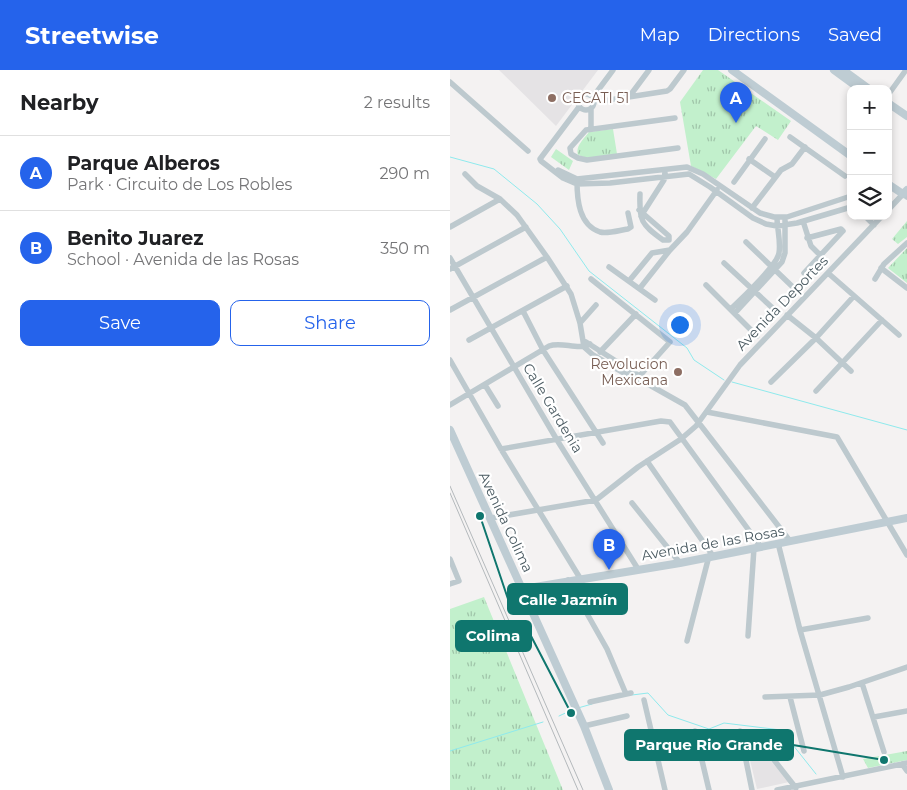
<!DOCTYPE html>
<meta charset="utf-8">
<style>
body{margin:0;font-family:Montserrat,sans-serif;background:#f2f2f2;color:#202124}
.controls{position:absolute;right:15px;top:15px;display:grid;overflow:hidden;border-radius:10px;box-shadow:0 2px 8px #0003}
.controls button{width:45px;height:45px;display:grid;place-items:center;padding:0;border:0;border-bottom:1px solid #e0e0e0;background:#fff;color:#202124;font:25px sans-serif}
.you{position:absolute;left:229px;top:254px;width:18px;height:18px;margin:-12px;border:4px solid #fff;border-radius:50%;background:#1a73e8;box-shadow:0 0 0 8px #1a73e833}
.badge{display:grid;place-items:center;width:32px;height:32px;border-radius:50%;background:#2563eb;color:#fff;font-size:16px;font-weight:700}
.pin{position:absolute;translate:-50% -41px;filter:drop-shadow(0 1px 2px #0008)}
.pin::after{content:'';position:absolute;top:26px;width:18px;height:15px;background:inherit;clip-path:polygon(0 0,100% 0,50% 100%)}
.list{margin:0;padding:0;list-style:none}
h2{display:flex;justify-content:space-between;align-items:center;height:65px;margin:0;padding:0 20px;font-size:21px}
h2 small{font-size:16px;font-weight:400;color:#757577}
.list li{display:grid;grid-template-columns:32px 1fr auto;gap:15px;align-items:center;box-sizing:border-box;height:75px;padding:0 20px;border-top:1px solid #e0e0e0}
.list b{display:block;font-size:19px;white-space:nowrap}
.list p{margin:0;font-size:16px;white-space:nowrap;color:#757577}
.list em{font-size:16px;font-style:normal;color:#757577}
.actions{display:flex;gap:10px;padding:15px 20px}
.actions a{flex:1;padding:11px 0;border:1px solid #2563eb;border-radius:10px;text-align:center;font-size:18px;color:#2563eb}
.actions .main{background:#2563eb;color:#fff}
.icon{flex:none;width:28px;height:28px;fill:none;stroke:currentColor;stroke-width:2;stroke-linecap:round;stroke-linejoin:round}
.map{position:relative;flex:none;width:457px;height:720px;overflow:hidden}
header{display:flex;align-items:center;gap:30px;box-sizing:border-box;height:70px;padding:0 25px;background:#2563eb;color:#fff}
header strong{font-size:24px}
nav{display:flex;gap:28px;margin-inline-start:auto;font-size:18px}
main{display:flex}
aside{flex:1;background:#fff}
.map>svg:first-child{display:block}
.education{fill:#e5e3e5}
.grass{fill:url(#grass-tufts)}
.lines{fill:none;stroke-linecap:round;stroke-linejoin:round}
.stream{stroke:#8feaed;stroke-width:1}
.street{stroke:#bdc9ce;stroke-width:5.5}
.secondary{stroke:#beccd3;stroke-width:8}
.tram{stroke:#b4b9bc;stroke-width:1}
.rail{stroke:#b4b9bc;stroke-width:1}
.education-dot{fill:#8d6e63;stroke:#fff;stroke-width:2}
.labels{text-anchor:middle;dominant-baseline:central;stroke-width:4.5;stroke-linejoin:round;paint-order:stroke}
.education-label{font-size:14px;fill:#785e54;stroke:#fff;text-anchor:start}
.street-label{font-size:14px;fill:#495960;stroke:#fff}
.leader{fill:none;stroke:#0f766e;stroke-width:2}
.callout-dot{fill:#0f766e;stroke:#fff;stroke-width:2}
.callout{fill:#0f766e;stroke:#0f766e;stroke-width:2}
.callout-label{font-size:15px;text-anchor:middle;font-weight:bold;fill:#fff}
</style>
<header>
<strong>Streetwise</strong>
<nav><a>Map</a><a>Directions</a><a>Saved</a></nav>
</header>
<main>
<aside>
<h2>Nearby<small>2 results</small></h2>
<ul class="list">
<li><span class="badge">A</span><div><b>Parque Alberos</b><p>Park · Circuito de Los Robles</p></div><em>290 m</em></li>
<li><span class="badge">B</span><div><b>Benito Juarez</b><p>School · Avenida de las Rosas</p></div><em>350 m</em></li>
</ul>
<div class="actions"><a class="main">Save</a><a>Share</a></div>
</aside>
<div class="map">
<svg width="457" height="720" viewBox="0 0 457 720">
<defs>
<pattern id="grass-tufts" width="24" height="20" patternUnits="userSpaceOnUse" patternTransform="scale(1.25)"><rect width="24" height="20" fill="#c2f0cc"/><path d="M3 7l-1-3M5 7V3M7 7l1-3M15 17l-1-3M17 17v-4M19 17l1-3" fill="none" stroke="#a0c5a9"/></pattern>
</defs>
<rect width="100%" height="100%" fill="#f4f2f2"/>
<path class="education" d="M49 0H148L106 56Z
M298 682 319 689 339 712 307 719Z"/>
<path class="grass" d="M253 0H268L341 51 328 70 306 56 266 109 241 96 230 32Z
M163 59 167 84 137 88 128 85C125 76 134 69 139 62Z
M106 79 123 91 119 100 101 87Z
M457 151V167L448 174 442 169Z
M457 178V213L438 198Z
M34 527 113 720H0V539Z
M457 681V690L418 698 413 689Z"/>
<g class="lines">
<path class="stream" d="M0 87 44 99 87 134 110 159 139 201 237 278 244 290 274 310
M282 312 457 360
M182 625 198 623 218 645 259 659 274 653 331 660 366 704
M128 638 142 634
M109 646 122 640
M0 681 93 652"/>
<path class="street" d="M0 12 78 81
M128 32a8 8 0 1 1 16 0a8 8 0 1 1-16 0Z
M438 25 456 0
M143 27 163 0
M179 27 199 0
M153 31 217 21 220 19 234 0
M129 37 90 89 91 91 113 108 127 114 160 113 239 104 260 117 303 148 316 154 327 156 347 153 401 137
M141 39V59
M225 48 136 60 120 78 121 84 128 88 137 90 228 78
M340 67 395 106
M299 89 325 107
M108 100 127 109 237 97 253 104 310 143 324 147H337L401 126
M15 104 27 116 50 129 67 145 97 187 121 224 130 253 134 277 143 285 186 310 196 313 235 335 340 471
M127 111C127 130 129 155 150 162 158 164 170 160 178 159L181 157 178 143
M284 112 315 69
M302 138 331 100 342 94 355 77
M189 140 219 166V170H213C191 154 189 151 190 124
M438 140 453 124 457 127
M191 146 214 110 215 102
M415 146 424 155
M353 151 361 176 370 185
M0 157 50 129
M357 168 391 159 393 161
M296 172 347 221
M0 188 107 370 188 499
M274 193 328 243
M159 197 205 230
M431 198 457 218
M0 199 76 157
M354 203 393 161
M378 203 449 265
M141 209 220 272 186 310
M425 209 434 194 457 173
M179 211 202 183 220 180
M256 215 307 266
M190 218 220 180 237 162 267 120
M281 239C292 228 327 196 329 183 331 171 327 159 327 147
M0 240 97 187
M73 241 93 280 153 373
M285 243 332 192 335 183V147
M337 245 366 268 401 301
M130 253 146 235
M19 270 117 216
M136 272 191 307
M150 282 186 244
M0 290 51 379 130 508
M321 312 366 268 404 226
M35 315 48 336
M366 321 432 250
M0 335 99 276C112 271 128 281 140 274
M257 342 387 367 457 485
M51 379 211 351 220 352 311 477
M197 391 263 486
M182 433 230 493
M41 448 146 430 188 397 231 369 246 356 290 295 432 146
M328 473 350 560 393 707
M0 489 9 511 0 514
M118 510 157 579 176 624
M350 560 418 548
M298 566 304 478
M237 571 259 486
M412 613 434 682
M315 627 370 625 399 617 457 597
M340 627 354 681
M194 630 215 720
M140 632 181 623
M424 647 457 641
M134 656 177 646
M245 661 259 720
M290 661 302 720
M324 690 346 718
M452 694 457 701
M327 720 457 693"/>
<path class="secondary" d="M282 0 401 86
M384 0 410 19
M393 0 419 19
M438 33 457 46
M438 114 453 124 457 120
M0 360 134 656 159 720
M73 519 230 493 457 448"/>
<path class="tram" d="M0 423 128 720"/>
<path class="rail" d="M0 416 133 720"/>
</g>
<g class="education-dot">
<circle cx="102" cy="28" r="5"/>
<circle cx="228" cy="302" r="5"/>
</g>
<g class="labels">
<g class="education-label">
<text x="112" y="28">CECATI 51</text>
<text x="218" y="294" text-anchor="end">Revolucion<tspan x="218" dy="16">Mexicana</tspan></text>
</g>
<g class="street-label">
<text transform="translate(332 233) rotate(-46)">Avenida Deportes</text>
<text transform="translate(103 338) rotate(59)">Calle Gardenia</text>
<text transform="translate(56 452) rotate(65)">Avenida Colima</text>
<text transform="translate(263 473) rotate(-10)">Avenida de las Rosas</text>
</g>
</g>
<path class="leader" d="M30 446L58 529M121 643L81 566M434 690L343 675"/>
<g class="callout-dot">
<circle cx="30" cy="446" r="5"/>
<circle cx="121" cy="643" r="5"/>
<circle cx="434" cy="690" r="5"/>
</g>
<g class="callout">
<rect x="58" y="514" width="119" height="30" rx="5"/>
<rect x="6" y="551" width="75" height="30" rx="5"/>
<rect x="175" y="660" width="168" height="30" rx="5"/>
</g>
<g class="callout-label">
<text x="118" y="535">Calle Jazmín</text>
<text x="43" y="571">Colima</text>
<text x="259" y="680">Parque Rio Grande</text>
</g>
</svg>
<div class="controls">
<button>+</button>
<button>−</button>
<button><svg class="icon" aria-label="layers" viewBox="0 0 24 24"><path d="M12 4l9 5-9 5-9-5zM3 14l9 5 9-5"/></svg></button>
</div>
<div class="you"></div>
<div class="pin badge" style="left:286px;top:53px">A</div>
<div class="pin badge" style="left:159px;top:500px">B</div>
</div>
</main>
